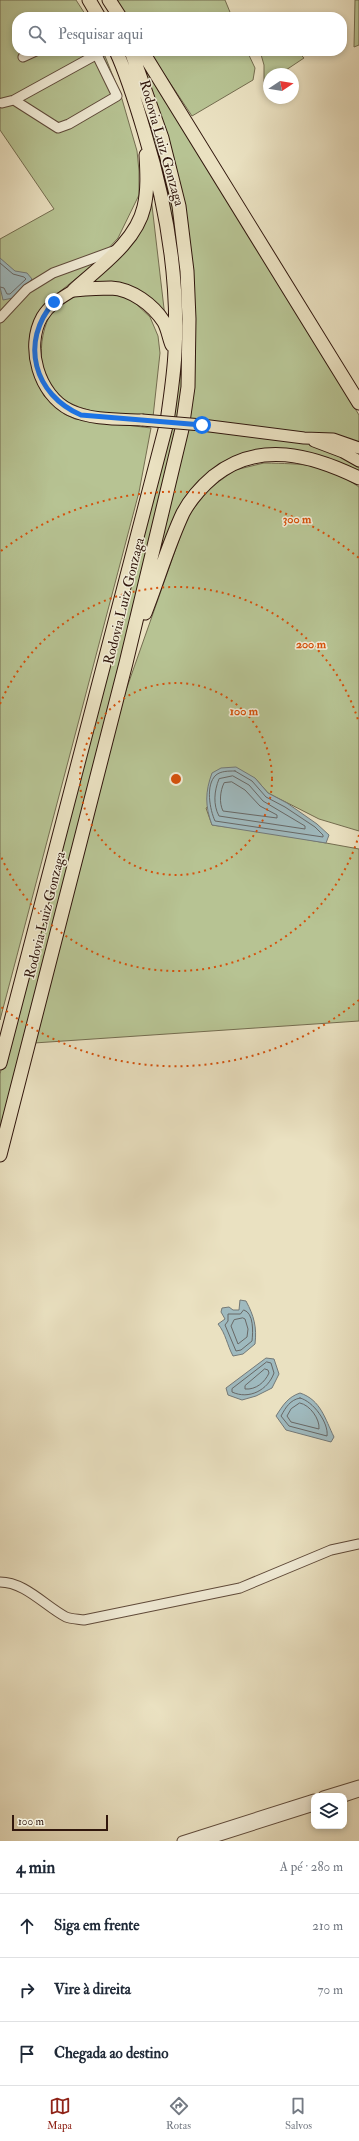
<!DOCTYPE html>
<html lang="pt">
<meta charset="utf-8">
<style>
body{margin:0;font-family:"IM FELL Double Pica",serif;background:#f6f6f7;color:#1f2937}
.controls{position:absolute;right:12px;bottom:12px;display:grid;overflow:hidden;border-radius:8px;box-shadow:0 2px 6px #0003}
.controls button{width:36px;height:36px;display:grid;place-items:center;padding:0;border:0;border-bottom:1px solid #e0e1e3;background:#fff;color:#1f2937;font:20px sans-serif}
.compass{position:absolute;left:263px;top:68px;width:36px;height:36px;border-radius:50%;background:#fff;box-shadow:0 2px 6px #0003;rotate:78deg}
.scale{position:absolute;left:12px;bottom:10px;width:96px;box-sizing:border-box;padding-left:4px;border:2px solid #31170d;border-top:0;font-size:11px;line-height:14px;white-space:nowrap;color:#31170d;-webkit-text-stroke:3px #f1ecd7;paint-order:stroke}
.stop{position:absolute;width:12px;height:12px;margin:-9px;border:3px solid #1a73e8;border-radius:50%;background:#fff}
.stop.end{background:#1a73e8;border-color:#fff;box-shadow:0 1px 4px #0008}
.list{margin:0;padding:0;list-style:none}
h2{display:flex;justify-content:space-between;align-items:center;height:52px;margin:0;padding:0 16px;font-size:17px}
h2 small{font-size:13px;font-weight:400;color:#747a83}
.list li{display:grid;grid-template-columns:26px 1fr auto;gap:12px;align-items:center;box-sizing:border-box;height:64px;padding:0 16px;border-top:1px solid #e0e1e3}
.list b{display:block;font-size:15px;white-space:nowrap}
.list em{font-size:13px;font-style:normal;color:#747a83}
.icon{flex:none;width:22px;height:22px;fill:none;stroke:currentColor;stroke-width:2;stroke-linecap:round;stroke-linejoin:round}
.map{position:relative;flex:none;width:359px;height:1841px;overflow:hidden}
.search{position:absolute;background:#fff;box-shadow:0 2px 6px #0003;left:12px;right:12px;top:12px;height:44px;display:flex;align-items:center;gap:10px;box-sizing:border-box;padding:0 14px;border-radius:16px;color:#747a83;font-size:15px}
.sheet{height:244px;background:#fff}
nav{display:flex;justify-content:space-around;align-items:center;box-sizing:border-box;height:56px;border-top:1px solid #e0e1e3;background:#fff;font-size:11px;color:#747a83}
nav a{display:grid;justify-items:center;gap:2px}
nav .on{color:#8f2418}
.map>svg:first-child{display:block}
.green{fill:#b7c393;stroke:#746d50}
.water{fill:#9fbabf;stroke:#737978}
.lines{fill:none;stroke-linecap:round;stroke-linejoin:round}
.shore{stroke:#686866;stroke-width:1}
.minor-casing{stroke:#5f4a3a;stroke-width:11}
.major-casing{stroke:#31170d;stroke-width:13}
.highway-casing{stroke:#31170d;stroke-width:15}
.minor{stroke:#f1ecd7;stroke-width:9}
.major{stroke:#eae1c1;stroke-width:11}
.highway{stroke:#eae1c1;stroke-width:13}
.major-bridge-casing{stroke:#31170d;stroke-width:13;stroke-linecap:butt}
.major-bridge{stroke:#eae1c1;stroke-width:11}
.route{stroke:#1a73e8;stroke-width:5}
.ring{fill:none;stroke:#d6520c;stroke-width:2;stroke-dasharray:2 4}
.labels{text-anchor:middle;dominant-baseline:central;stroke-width:3;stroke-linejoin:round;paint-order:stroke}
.street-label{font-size:14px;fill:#31170d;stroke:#f1ecd7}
.centre{fill:#d6520c;stroke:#f1ecd7;stroke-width:2}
.ring-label{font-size:12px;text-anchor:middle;font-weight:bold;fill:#d6520c;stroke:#f1ecd7;stroke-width:3;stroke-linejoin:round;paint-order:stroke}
</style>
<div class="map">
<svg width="359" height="1841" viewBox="0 0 359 1841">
<rect width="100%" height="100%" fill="#eae1c1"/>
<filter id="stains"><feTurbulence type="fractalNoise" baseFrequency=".005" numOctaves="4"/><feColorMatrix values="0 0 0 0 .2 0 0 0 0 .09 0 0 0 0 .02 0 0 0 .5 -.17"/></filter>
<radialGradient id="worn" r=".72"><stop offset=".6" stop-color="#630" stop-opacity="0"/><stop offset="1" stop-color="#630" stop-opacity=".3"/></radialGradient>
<path class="green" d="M0 0H76L87 17H17V51H103L122 99 137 151 139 171V195L118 238 93 265 48 301 30 342 36 380 44 396 64 414 75 419 151 428 139 492 0 1020V239L54 209 0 130Z
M116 0H225L232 17H127Z
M355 0H359V45L354 47Z
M118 51H139L359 415V480L325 463 258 454 199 489 149 587 0 1155V1074L46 888 166 425 182 429 262 435 167 422 175 354 168 231Z
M149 51H247L255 68 253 80 192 116Z
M260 51H297L304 58 280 74H269V81L264 85V65Z
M151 197 165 317 152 302 84 286 119 256Z
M100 293 121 295 134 302 150 317 158 336 160 353 153 417C118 414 86 417 56 394 34 376 38 321 59 304 70 295 86 294 100 293Z
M264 463C304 464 325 463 359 487V831L319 819 268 793 255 778 206 808 212 825 271 833 359 849V1021L34 1043 125 693 187 517 210 488 235 470Z"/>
<path class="water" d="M0 258 15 271 27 273 32 279 13 298 3 300 0 287Z
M236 767 255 778 268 793 287 803 317 824 329 835 326 843 212 825C205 806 205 792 212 773L221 768Z
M240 1300 246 1301C254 1316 257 1327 255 1344L243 1354 233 1356C227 1345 226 1334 218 1324L225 1319 221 1312 222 1308 229 1307 233 1310H239Z
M266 1358 274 1359 279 1374 272 1388 256 1396 242 1400 228 1395 226 1388Z
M300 1393C321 1400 325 1419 334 1437L331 1442 286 1430 276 1416C283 1405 288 1397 300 1393Z"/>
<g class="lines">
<path class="shore" d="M0 263 13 274 24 277 26 279 10 294H7L4 288 0 287
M235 771 252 781 266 797 285 807 315 827 323 835V837L215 821C210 810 205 785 216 775 221 771 228 771 235 771Z
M233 776 249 785 263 801 305 826V829L219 816C213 805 214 791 219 779Z
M232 782 245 790 260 806 277 815V818L223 811C219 803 220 791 224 783Z
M244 1310C254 1313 253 1332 252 1341L241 1350 236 1351 225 1325 228 1321V1314H240Z
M243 1318 245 1319 248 1329 247 1337 238 1344 231 1326 234 1320Z
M267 1362 271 1363 274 1373C268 1390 249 1400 232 1392V1389Z
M265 1369 268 1370 269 1373C265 1382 256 1390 245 1389V1386Z
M300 1398C313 1401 329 1423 327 1436L289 1426 281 1416C286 1407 290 1400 300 1398Z
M300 1403C310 1405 320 1419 319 1429L291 1422 287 1416 291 1409Z"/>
<defs>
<path id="minor" d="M23 57 36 51
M14 100 58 128 69 124 117 96 95 51
M2 103 14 100 103 51
M0 318 27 289 53 273 116 250
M0 1582C25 1582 45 1606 66 1617 71 1619 78 1619 84 1620L240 1588 331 1550 359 1544
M323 1796 359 1785
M344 1797 359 1792
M182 1841 314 1799
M204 1841 314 1806"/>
<path id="major" d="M74 290C61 298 50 304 42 317 25 347 39 395 70 410 91 420 118 419 142 420
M202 425 304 438 333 439 359 448
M314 441 343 452 359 461"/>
<path id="highway" d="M89 0 99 17
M109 0 120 17
M142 51 359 403
M74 290C99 267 136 242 144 207 148 190 147 172 146 155
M74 290C86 289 99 288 111 288 132 289 153 305 164 322 168 329 169 338 172 345
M145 613C158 580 168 545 183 513 191 498 201 487 214 476 259 440 312 455 359 478
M0 1063 167 422C170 399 174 375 175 352 179 276 166 203 144 131 136 104 128 77 116 51
M0 1155 126 663 182 429 188 387 189 319 187 271 179 206 162 138 131 51"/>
</defs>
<use href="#minor" class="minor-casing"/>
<use href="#major" class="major-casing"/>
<use href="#highway" class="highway-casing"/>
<use href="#minor" class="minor"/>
<use href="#major" class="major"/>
<use href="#highway" class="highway"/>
<defs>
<path id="major-bridge" d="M142 420 202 425"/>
</defs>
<use href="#major-bridge" class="major-bridge-casing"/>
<use href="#major-bridge" class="major-bridge"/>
</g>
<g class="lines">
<path class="route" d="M54 302C19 342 34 395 81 415L202 425"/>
</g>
<g class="ring">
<circle cx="176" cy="779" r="96"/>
<path d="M359 835A191 191 0 0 1 0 854M0 704A191 191 0 0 1 359 723"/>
<path d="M359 1000A287 287 0 0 1 1 1007M1 551A287 287 0 0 1 359 558"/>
</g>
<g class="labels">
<g class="street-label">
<text transform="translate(162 143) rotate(74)">Rodovia Luiz Gonzaga</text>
<text transform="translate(124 601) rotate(-76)">Rodovia Luiz Gonzaga</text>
<text transform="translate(45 915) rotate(-76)">Rodovia Luiz Gonzaga</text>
</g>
</g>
<circle cx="176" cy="779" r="6" class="centre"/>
<g class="ring-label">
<text x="297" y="523">300 m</text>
<text x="311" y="648">200 m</text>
<text x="244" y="715">100 m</text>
</g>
<rect width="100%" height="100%" filter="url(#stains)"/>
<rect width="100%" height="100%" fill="url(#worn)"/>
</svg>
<div class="controls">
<button><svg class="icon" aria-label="layers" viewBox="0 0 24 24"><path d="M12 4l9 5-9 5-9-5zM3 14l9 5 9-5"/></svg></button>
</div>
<svg class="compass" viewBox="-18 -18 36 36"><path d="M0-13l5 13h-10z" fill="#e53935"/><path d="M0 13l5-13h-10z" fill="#747a83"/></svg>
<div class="scale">100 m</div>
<div class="stop" style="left:202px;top:425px"></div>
<div class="stop end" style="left:54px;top:302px"></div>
<div class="search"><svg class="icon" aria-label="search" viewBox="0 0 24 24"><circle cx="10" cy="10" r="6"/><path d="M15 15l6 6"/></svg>Pesquisar aqui</div>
</div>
<section class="sheet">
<h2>4 min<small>A pé · 280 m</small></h2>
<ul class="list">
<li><svg class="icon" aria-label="ahead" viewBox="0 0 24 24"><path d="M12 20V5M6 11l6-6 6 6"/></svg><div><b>Siga em frente</b></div><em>210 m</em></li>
<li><svg class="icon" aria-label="right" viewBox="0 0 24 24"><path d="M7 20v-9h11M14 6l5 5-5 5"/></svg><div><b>Vire à direita</b></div><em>70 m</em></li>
<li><svg class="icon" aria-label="arrive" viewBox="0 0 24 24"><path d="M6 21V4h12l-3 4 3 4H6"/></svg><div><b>Chegada ao destino</b></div></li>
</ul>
</section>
<nav>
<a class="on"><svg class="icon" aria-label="map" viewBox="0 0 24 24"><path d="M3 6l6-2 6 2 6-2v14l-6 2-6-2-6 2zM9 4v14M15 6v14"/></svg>Mapa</a>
<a><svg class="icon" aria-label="directions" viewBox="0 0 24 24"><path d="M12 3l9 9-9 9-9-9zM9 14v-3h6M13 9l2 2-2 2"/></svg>Rotas</a>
<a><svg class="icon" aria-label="saved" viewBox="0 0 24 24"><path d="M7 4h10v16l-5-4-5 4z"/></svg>Salvos</a>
</nav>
